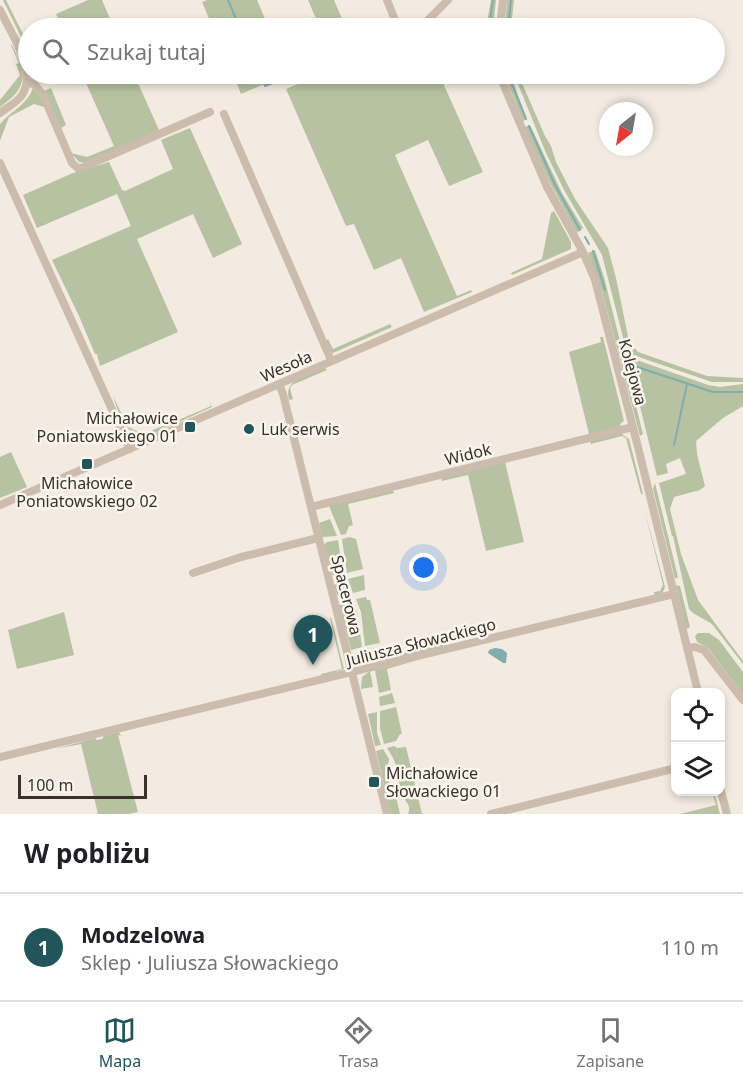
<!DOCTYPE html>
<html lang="pl">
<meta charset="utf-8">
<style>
body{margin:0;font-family:"Noto Sans",sans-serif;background:#f2f2f2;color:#202124}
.controls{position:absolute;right:18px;bottom:18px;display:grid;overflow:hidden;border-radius:12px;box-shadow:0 3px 9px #0003}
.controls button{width:54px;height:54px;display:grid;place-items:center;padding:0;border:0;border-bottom:2px solid #e0e0e0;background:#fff;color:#202124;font:30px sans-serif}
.compass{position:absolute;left:599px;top:102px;width:54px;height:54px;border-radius:50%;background:#fff;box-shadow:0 3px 9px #0003;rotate:211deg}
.scale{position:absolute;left:18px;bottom:15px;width:129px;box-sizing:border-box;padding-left:6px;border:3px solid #3a312b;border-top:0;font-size:16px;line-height:21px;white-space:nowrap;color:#3a312b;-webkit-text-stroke:4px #faf5ee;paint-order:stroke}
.you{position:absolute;left:424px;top:568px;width:21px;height:21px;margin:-15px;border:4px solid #fff;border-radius:50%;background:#1a73e8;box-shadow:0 0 0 9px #1a73e833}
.badge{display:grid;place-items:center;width:39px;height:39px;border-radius:50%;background:#21555b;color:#fff;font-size:20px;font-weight:700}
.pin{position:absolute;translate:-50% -50px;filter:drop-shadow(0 2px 3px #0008)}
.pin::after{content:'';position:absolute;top:32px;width:21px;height:18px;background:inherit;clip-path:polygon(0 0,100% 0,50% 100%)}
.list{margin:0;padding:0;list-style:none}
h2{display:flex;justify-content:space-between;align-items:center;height:78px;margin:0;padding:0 24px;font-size:26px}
h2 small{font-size:20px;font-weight:400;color:#757577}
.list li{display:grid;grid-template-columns:39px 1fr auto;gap:18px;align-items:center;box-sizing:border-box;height:108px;padding:0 24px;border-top:2px solid #e0e0e0}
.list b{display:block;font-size:22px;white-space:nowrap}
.list p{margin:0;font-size:20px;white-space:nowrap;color:#757577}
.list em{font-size:20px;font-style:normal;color:#757577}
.icon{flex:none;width:33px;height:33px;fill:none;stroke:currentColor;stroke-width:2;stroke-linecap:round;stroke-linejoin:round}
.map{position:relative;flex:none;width:743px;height:814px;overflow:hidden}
.search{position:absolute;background:#fff;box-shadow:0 3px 9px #0003;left:18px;right:18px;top:18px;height:66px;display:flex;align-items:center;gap:15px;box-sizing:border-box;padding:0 21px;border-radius:33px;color:#757577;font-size:22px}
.sheet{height:186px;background:#fff}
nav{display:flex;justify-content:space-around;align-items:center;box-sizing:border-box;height:84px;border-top:2px solid #e0e0e0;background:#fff;font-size:16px;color:#757577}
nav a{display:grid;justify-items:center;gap:3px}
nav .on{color:#21555b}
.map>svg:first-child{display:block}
.green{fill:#b6c2a1}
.water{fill:#81acb0}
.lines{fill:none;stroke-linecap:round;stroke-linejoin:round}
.stream{stroke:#81acb0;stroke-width:2}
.minor{stroke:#ccbcad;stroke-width:8}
.poi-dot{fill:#21555b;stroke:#faf5ee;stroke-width:2}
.labels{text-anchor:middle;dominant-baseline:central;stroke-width:5;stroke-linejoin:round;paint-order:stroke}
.street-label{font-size:16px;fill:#3a312b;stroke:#faf5ee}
.poi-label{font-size:16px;fill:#3a312b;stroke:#faf5ee;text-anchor:start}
</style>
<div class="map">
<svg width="743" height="814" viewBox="0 0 743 814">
<rect width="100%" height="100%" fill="#f3ebe1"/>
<path class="green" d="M3 0H6L24 36 21 37Z
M88 0H102L114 28H62L56 14Z
M207 0H257L269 28H213L202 2Z
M308 0H334L346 28H320Z
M491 0H496L493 28H486Z
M507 0H514L511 28H505Z
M10 43C14 47 16 54 19 60 28 82 19 94 0 107V100L20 75 16 64 19 63Z
M82 74H134L159 130 151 137 87 163 79 162 71 153 87 157 114 146Z
M233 74H288L241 94Z
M321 74H439L483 172 449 186 428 140 395 155 457 296 471 290 472 292 424 312 401 258 374 270 354 224 346 226 286 89Z
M504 74H510L527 119 523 121Z
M514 74H518L545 136 551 146 556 162 575 199 608 248 616 278 629 341 638 352 707 376 743 378V382H712L627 353 602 255 564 190 546 153Z
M33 88 42 100 44 107 34 104 9 117 0 141V124C11 111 27 105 33 88Z
M51 88 66 125 61 128 44 91Z
M530 125 562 193 583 228 577 233 549 181 525 127Z
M190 128 242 244 213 258 193 214 137 239 178 332 100 366 97 354H95L79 316 52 260 131 226 117 194 37 228 23 195 73 173 109 162 122 190 125 191 173 169 161 140Z
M554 211 571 242V249L512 275 511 273 542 259 551 213Z
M595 250 604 277 643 434 640 436 602 291 588 253Z
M390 324 392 327 333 353 331 352 326 341 328 339 333 349Z
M600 337H603L624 421 620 424 621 426 589 434 569 352 601 342Z
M628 357 708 385 720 387 743 384V406L723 418 696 441 697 454 705 486 700 490 674 497 670 509 681 554 698 600 743 661V664L712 624 693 613 689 609 673 536H672L659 483 686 474 680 458 666 464 668 473 657 476Z
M324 367 327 370 292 385 290 388 293 399 289 400C283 379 308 375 324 367Z
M113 396 128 427 143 434 165 425 166 422 173 419 176 421 211 406 209 400 212 407 155 433 153 431 139 436C125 432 117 409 113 396Z
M622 433 623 435 629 439 643 494H641L626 438 622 436 591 444 590 441Z
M11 452 27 487 0 498V457Z
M505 462 524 542 486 551 468 475 442 481 441 478Z
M655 483 678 577 675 579 653 489Z
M393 490 394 493 348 504 353 525 349 526 346 534 341 535 329 506Z
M644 508 665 587 662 594 655 596 654 592 660 591 663 585Z
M330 519 337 536 322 537 319 523Z
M349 537 356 539 363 569 347 573 342 539Z
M338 540 343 574 332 575 324 545 327 542Z
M364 575 365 590 353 593 348 579Z
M344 580 349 594 337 595 334 585Z
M676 585 680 586 690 627 686 629Z
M366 597 367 600H370L380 643 365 646 361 612 356 599Z
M352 600 357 612 362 647 351 650 339 605Z
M64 612 74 655 17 669 8 630Z
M331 617 344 669 322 676 321 674 342 669 330 618Z
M698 633H709L719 640 743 672V694L708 648 697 642 695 636Z
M443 644 444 646 374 664 368 651 381 648 383 658Z
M364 652 369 665H359L352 657Z
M421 659 387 669 391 690 379 693 375 670Z
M370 671 373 687 361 689 362 677Z
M392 693 395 703 380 706 379 697Z
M396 707 402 734H400L396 741 384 744 380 728V711Z
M377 712V733L381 745 375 746 368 714Z
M119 732 121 736 118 735 138 812 128 814H98L81 744 56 749 95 738 97 740 102 739 104 736Z
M394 746 397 748 406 747 422 814H408C413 803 401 799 399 790 398 787 399 783 399 780 398 768 394 758 387 748Z
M383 749 389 759 386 776 395 792 400 814H391L376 751Z
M712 792H714L720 814H680L716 805Z"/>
<path class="water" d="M495 648 502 649 507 653 506 663H503L488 653 489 650Z"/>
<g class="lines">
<path class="stream" d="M228 0 240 28
M489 28 493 0
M508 28 511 0
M260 74 265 86 296 74
M508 74 526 119
M529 126 555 185 580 230
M585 237 589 244
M593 251 605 290
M631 365 713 392H743
M674 445 687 384"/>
<path class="minor" d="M387 0 395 20
M0 10C10 32 38 71 22 95 17 103 7 107 0 113
M421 27 448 0
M500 28 503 0
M499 74 547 187 583 252 595 280 637 443 698 692
M28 81 36 86 43 95 72 163 79 169 210 112
M224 114 331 360
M0 163 130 449
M279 384 283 394 387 814
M0 505 583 252
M311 507 633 427
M193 573 241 557 318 538
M687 648 695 647 704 650 743 700
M0 757 674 594
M720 787 727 814
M491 814 676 768"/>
</g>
<g class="poi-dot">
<rect x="184" y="421" width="12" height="12" rx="3"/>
<circle cx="249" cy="429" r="6"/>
<rect x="81" y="458" width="12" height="12" rx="3"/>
<rect x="368" y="776" width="12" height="12" rx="3"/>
</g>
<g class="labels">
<g class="street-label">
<text transform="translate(286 366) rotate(-24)">Wesoła</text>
<text transform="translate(633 372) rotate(75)">Kolejowa</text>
<text transform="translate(468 454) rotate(-14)">Widok</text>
<text transform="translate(347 595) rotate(76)">Spacerowa</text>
<text transform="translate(421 642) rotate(-14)">Juliusza Słowackiego</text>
</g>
<g class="poi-label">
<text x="178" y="418" text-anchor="end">Michałowice<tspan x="178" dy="18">Poniatowskiego 01</tspan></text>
<text x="261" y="429">Luk serwis</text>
<text x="87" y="483" text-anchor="middle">Michałowice<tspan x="87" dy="18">Poniatowskiego 02</tspan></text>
<text x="386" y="773">Michałowice<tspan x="386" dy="18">Słowackiego 01</tspan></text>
</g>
</g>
</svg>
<div class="controls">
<button><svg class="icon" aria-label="locate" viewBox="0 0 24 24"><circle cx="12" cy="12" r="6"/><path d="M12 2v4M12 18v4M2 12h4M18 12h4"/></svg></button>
<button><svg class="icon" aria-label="layers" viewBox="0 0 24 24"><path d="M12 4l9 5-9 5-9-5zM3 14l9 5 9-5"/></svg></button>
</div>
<svg class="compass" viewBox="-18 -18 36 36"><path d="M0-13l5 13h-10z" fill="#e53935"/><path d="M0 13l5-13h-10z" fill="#757577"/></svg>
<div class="scale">100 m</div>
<div class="you"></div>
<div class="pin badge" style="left:313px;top:665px">1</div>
<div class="search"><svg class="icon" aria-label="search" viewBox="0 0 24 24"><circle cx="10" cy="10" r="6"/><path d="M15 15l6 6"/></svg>Szukaj tutaj</div>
</div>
<section class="sheet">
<h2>W pobliżu<small></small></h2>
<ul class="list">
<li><span class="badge">1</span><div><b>Modzelowa</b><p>Sklep · Juliusza Słowackiego</p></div><em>110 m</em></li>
</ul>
</section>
<nav>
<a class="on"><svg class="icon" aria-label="map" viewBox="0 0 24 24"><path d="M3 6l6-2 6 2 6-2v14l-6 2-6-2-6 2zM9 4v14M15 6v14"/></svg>Mapa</a>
<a><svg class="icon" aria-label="directions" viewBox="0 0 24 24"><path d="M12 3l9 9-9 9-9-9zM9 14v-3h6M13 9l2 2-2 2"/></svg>Trasa</a>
<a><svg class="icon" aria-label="saved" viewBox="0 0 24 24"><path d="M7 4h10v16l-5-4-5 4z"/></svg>Zapisane</a>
</nav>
